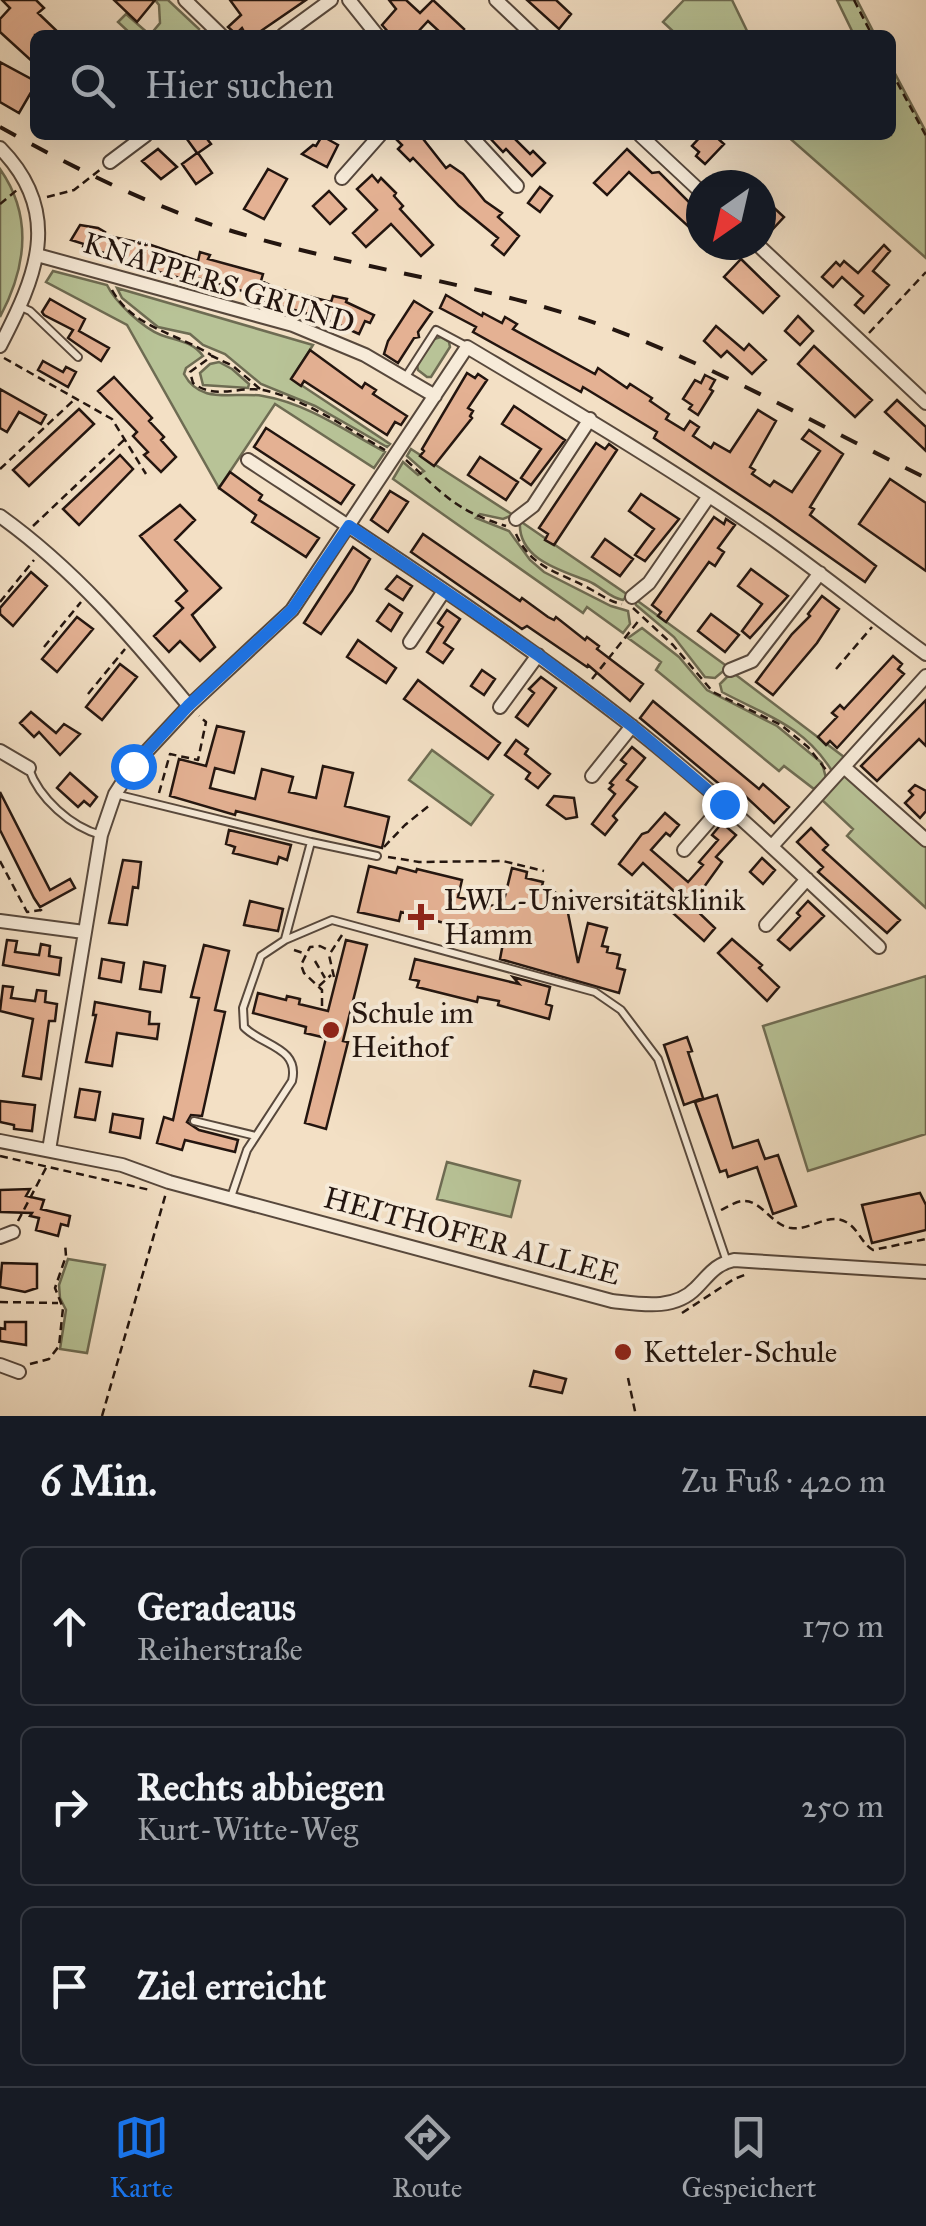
<!DOCTYPE html>
<html lang="de">
<meta charset="utf-8">
<style>
body{margin:0;font-family:"IM FELL Great Primer",serif;background:#20242c;color:#f1f3f6}
.compass{position:absolute;left:686px;top:170px;width:90px;height:90px;border-radius:50%;background:#171b24;box-shadow:0 10px 40px #0002;rotate:214deg}
.stop{position:absolute;width:30px;height:30px;margin:-22px;border:8px solid #1a73e8;border-radius:50%;background:#fff}
.stop.end{background:#1a73e8;border-color:#fff;box-shadow:0 2px 10px #0008}
.list{margin:0;padding:0;list-style:none}
h2{display:flex;justify-content:space-between;align-items:center;height:130px;margin:0;padding:0 40px;font-size:42px}
h2 small{font-size:32px;font-weight:400;color:#9ea1a6}
.list li{display:grid;grid-template-columns:65px 1fr auto;gap:30px;align-items:center;box-sizing:border-box;height:160px;margin:0 20px 20px;padding:0 20px;border:2px solid #363941;border-radius:15px}
.list b{display:block;font-size:38px;white-space:nowrap}
.list p{margin:0;font-size:32px;white-space:nowrap;color:#9ea1a6}
.list em{font-size:32px;font-style:normal;color:#9ea1a6}
.icon{flex:none;width:55px;height:55px;fill:none;stroke:currentColor;stroke-width:2;stroke-linecap:round;stroke-linejoin:round}
.map{position:relative;flex:none;width:926px;height:1416px;overflow:hidden}
.search{position:absolute;background:#171b24;box-shadow:0 10px 40px #0002;left:30px;right:30px;top:30px;height:110px;display:flex;align-items:center;gap:25px;box-sizing:border-box;padding:0 35px;border-radius:15px;color:#9ea1a6;font-size:38px}
.sheet{height:670px;background:#171b24}
nav{display:flex;justify-content:space-around;align-items:center;box-sizing:border-box;height:140px;border-top:2px solid #363941;background:#171b24;font-size:28px;color:#9ea1a6}
nav a{display:grid;justify-items:center;gap:5px}
nav .on{color:#1a73e8}
.map>svg:first-child{display:block}
.green{fill:#b8c397;stroke:#6e6c53;stroke-width:2.5}
.building{fill:#e4b193;stroke:#23150f;stroke-width:2.5}
.lines{fill:none;stroke-linecap:round;stroke-linejoin:round}
.service-casing{stroke:#57483c;stroke-width:10}
.minor-casing{stroke:#57483c;stroke-width:16}
.path{stroke:#23150f;stroke-width:2.5;stroke-dasharray:8 5;stroke-linecap:butt}
.service{stroke:#f7ebd9;stroke-width:6}
.minor{stroke:#f7ebd9;stroke-width:12}
.rail{stroke:#23150f;stroke-width:4;stroke-dasharray:18 18;stroke-linecap:butt}
.route{stroke:#1a73e8;stroke-width:12}
.poi-dot{fill:#8f2418;stroke:#f7ebd9;stroke-width:4}
.labels{text-anchor:middle;dominant-baseline:central;stroke-width:8;stroke-linejoin:round;paint-order:stroke}
.street-label{font-size:30px;fill:#23150f;stroke:#f7ebd9}
.poi-label{font-size:30px;fill:#23150f;stroke:#f7ebd9;text-anchor:start}
</style>
<div class="map">
<svg width="926" height="1416" viewBox="0 0 926 1416">
<rect width="100%" height="100%" fill="#f3e0c5"/>
<filter id="stains"><feTurbulence type="fractalNoise" baseFrequency=".002" numOctaves="4"/><feColorMatrix values="0 0 0 0 .2 0 0 0 0 .09 0 0 0 0 .02 0 0 0 .5 -.17"/></filter>
<radialGradient id="worn" r=".72"><stop offset=".6" stop-color="#630" stop-opacity="0"/><stop offset="1" stop-color="#630" stop-opacity=".3"/></radialGradient>
<path class="green" d="M155 0H168L199 29 193 35H132L118 22 126 14 150 35 160 23 159 5Z
M684 0H732L749 35H677L663 22Z
M837 0H857L875 35H854Z
M891 66 926 132V258L786 135H891Z
M0 169C33 216 26 268 0 317Z
M53 271 107 285C115 302 143 328 161 335 177 341 192 341 203 356L186 368 184 374C201 406 234 391 263 396 306 403 346 431 385 452L374 468 275 404 219 488 127 325 46 282Z
M117 288 313 345 292 379 390 444 387 447 315 406 261 384 225 354 203 345 190 334 158 327 122 298Z
M441 337 449 342 450 347 431 377H427L418 370 417 365 434 339Z
M219 362 232 369 249 384 248 388 203 385 200 373 210 364Z
M411 449 513 515 503 519 480 514 476 518 509 531 530 560 544 572 611 606 628 611 630 624 623 633 587 607 583 613 393 479 403 462 418 475 424 471 407 456Z
M520 521 628 595 623 600C609 598 601 586 588 581 560 570 517 559 520 521Z
M635 599 728 667 715 678 705 677 674 637 636 605Z
M642 628 679 657 707 690 777 726 822 763 826 778 814 789 784 766 779 771 656 670 661 662 628 638Z
M732 672 844 757 832 771C803 725 767 716 722 692L720 684Z
M432 750 493 795 471 825 409 780Z
M847 772 926 843V908L847 836 853 829 822 800Z
M926 976V1134L808 1171 763 1026Z
M447 1162 520 1181 511 1217 437 1199Z
M68 1259 105 1265 87 1353 60 1349 66 1310 60 1298 59 1285Z"/>
<path class="building" d="M2 0H36L44 8 38 13 61 35H35V64L0 32V19L10 8Z
M114 0H155L137 22Z
M230 0H306L255 35H246L242 28 236 34 228 27 241 15Z
M389 0H406L420 13 433 0 464 29 458 35H443L428 21 415 35H391L382 25 396 9Z
M527 0H556L571 14 559 29Z
M0 62 35 81V99L30 94 19 113 0 102Z
M184 135H204L211 144 198 153 212 173 196 184 182 164 197 153Z
M392 135H420L446 168 450 165 463 174 485 201 502 213 498 217 519 236 504 255 492 245 498 238 459 206 413 158 410 161 398 149 402 145Z
M487 135H511L530 154 533 151 545 163 532 176 506 149 503 152Z
M702 135H714L724 144 705 164 696 156 699 152 692 146Z
M322 136 338 145 327 167 302 154 313 145 316 146Z
M158 149 177 167 161 179 142 161Z
M627 149 652 173 659 172 701 214V238L629 172 607 195 594 183Z
M268 169 287 179 264 219 244 209Z
M372 175 378 182 381 178 396 193 394 196 403 206 400 209 433 245 421 256 391 224 366 247 353 233 377 210 357 189Z
M540 187 552 196 540 212 528 203Z
M329 191 346 209 330 224 313 206Z
M772 206 784 217 771 231 761 222V217Z
M80 225 98 228 105 232 104 235 151 245 198 261 200 252 210 255 208 259 263 274 261 281 276 288 331 302 333 296 347 299 346 302 374 315 370 323 365 321 359 334 326 319 256 299 257 295 193 277 188 276 187 280 145 268 140 266 141 263 83 247 84 244 71 240Z
M884 245 890 251 873 271 889 285 864 313 855 305 863 296 842 277 833 287 822 277 836 262 840 266 844 261 858 273Z
M741 259 779 296 763 313 724 277Z
M446 295 482 316 483 313 502 323 505 317 517 324 513 329 595 374 598 368 627 388 630 384 652 398 650 401 669 414 666 419 684 430 690 421 699 427 693 436 711 448 714 443 730 452 758 410 776 421 750 467 755 470 752 474 770 486 774 481 792 492 820 451 802 439 809 430 843 454 810 507 814 509 810 515 876 566 865 582 770 515 654 438 657 432 583 387 581 392 473 332 476 327 440 308Z
M50 299 85 319 79 331 109 348 101 361 68 338 73 330 44 315 42 312Z
M414 301 432 312 418 332 419 337 414 338 398 363 384 354 388 341Z
M798 316 813 331 800 345 785 331Z
M716 326 744 350 749 344 766 360 752 374 727 351 721 357 704 341Z
M814 346 872 400 855 417 798 364Z
M310 350 362 388 365 383 376 390 373 394 407 416 401 425 395 422 387 435 304 381 301 386 291 379Z
M43 361 63 372 66 367 76 372 68 387 38 370Z
M467 373 475 378 478 374 487 380 468 408 473 411 470 416 472 418 434 466 420 456 424 451 422 449Z
M705 375 715 380 710 389 713 391 698 415 689 409 692 405 683 399 695 380 701 383Z
M114 377 152 418 149 421 164 437 161 440 176 457 161 472 144 455 148 452 133 436 137 432 98 391Z
M0 389 46 415 41 424 19 412 7 432 0 428Z
M897 400 926 427V451L885 412Z
M514 406 565 440 531 485 521 478 541 449 502 424Z
M79 409 94 424 29 486 13 470Z
M266 428 354 485 341 504 254 447Z
M596 443 605 449 609 444 617 450 554 545 545 540 548 534 539 528Z
M120 455 133 469 79 525 63 509Z
M480 457 518 482 506 500 468 475Z
M230 472 262 495 259 500 319 538 306 557 252 522 256 515 219 488Z
M890 479 926 503V571L859 524Z
M390 491 408 502 388 532 371 520Z
M641 494 679 519 645 561 635 555 654 529 629 511Z
M180 505 195 520 175 540 221 588 192 615 215 647 200 661 180 641 169 652 154 636 183 608 176 601 187 591 140 536Z
M714 517 724 524 726 519 735 525 718 548 724 552 715 566 709 562 666 622 658 616 661 612 652 605Z
M423 534 520 601 522 598 548 617 554 620 556 617 585 640 587 637 599 646 597 649 643 684 630 701 588 665 587 667 527 626 522 629 411 552Z
M605 539 633 559 620 576 592 557Z
M353 547 370 559 352 591 321 634 304 623Z
M751 569 788 596 750 638 742 631 762 604 738 586Z
M31 572 47 586 13 626 0 614V608Z
M397 576 412 586 403 600 386 589Z
M822 596 839 609 817 643 773 695 756 682 792 634 810 616 808 614Z
M389 604 402 613 391 631 377 621Z
M447 610 460 619 444 643 453 649 443 663 427 652 443 627 438 623Z
M711 614 739 635 725 652 698 631Z
M77 617 93 629 57 672 42 659Z
M358 640 396 668 386 683 347 657Z
M893 656 902 664 898 669 904 674 837 748 830 741 826 745 818 737 837 717 832 713 840 705 844 709Z
M120 664 137 677 102 720 86 707Z
M482 670 495 679 484 695 471 686Z
M541 677 556 688 528 726 516 717 534 693 529 689Z
M418 680 500 743 488 759 404 699Z
M926 700V746L919 739 877 781 861 766Z
M653 701 759 789 763 784 789 807 774 823 741 792 736 798 640 718Z
M31 712 56 733 64 724 80 734 60 755 39 732 34 737 20 723Z
M217 726 244 732 234 773 215 768 210 788 255 799 262 769 293 777 289 792 316 798 323 766 353 773 345 806 389 817 382 848 236 811 235 815 170 796 179 759 206 766Z
M516 740 528 749 525 754 550 774 538 788 526 779 530 773 505 755Z
M632 747 645 758 627 780 637 787 613 816 617 820 605 835 592 824 615 794 609 789 613 785 610 783 626 764 621 760Z
M70 773 97 797 90 806 84 801 78 807 57 788Z
M915 785 926 791V811L920 818 905 803 913 795 909 791Z
M0 792 50 890 70 879 75 888 40 907 34 898 0 830Z
M554 796 574 798 577 817 566 819 547 805Z
M665 813 679 825 670 836 666 833 651 850 688 882 703 865 699 862 718 840 712 835 722 823 736 835 716 857 722 862 691 905 715 928 704 941 665 906 676 893 643 863 632 875 619 864 642 834 648 832Z
M811 828 828 845 823 850 900 920 887 933 818 872 823 867 797 842Z
M229 830 291 845 287 860 279 857 277 864 233 853 235 847 226 844Z
M762 858 775 870 763 884 750 872Z
M123 860 141 862 138 888 133 887 127 925 109 923Z
M369 866 396 873 398 867 416 872 417 869 462 880 458 897 502 908 512 868 527 872 526 878 543 882 542 886 555 892 566 903 578 963 588 923 607 928 602 946 608 947 607 952 620 955 617 968 625 970 619 993 500 959 504 938 401 912 399 921 358 912Z
M250 901 283 909 278 931 244 925Z
M808 901 824 916 790 950 778 940 800 916 797 913Z
M732 939 762 965 759 968 779 987 767 1001 718 953Z
M7 940 17 941 15 952 39 955 41 944 50 946 49 956 61 958 59 975 3 965Z
M346 940 367 945 343 1041 348 1042 326 1129 305 1123 326 1038 305 1033 306 1027 253 1013 258 993 286 1000 287 996 300 999 299 1004 328 1011Z
M204 945 229 951 215 1010 225 1012 202 1116 191 1115 187 1122 199 1130 238 1140 235 1152 185 1140 182 1150 157 1143 164 1117 173 1120 199 998 191 997Z
M102 959 124 963 121 982 99 978Z
M415 959 519 984 513 977 550 987 546 1004 552 1006 549 1019 498 1005 499 1001 478 997 477 1002 417 987 419 981 410 979Z
M144 962 165 966 161 992 140 989Z
M3 986 13 987 11 998 35 1001 37 990 46 991 45 1002 57 1004 55 1021H49L41 1079 23 1076 33 1019 0 1011Z
M95 1002 150 1012 149 1024H159L157 1039 117 1033 112 1066 86 1062 96 1015H93Z
M687 1037 692 1051 688 1052 703 1098 684 1105 664 1045Z
M80 1089 100 1092 95 1120 75 1117Z
M717 1095 733 1148 758 1140 765 1159 778 1155 796 1206 773 1214 757 1167 728 1177 726 1170 720 1172 695 1102Z
M0 1101 35 1105 32 1131 14 1129V1125L0 1122Z
M113 1114 143 1119 140 1138 110 1132Z
M30 1189 26 1196 44 1200 41 1209 70 1216 68 1226 61 1224 58 1236 36 1230 39 1218 30 1216 32 1213 0 1212V1190Z
M920 1193 926 1205V1230L872 1243 862 1205Z
M2 1263 37 1264V1288L25 1292 0 1287Z
M5 1322H26V1345L0 1341V1328L5 1329Z
M534 1371 566 1379 562 1393 530 1386Z"/>
<g class="lines">
<defs>
<path id="service" d="M21 307 30 311 78 357
M405 378 436 330 466 346
M29 769C39 798 71 827 101 835
M115 794 311 842 285 939
M311 842 377 856
M194 1121 256 1136
M231 1197 247 1150 292 1081C300 1047 262 1046 244 1027L243 1008 261 956 285 940 332 920 595 992 621 1010 658 1059 727 1262"/>
<path id="minor" d="M185 0 221 35
M349 0 377 35
M496 0 533 35
M283 35 331 0
M470 135 517 186
M640 135 701 192
M0 148C64 213 36 277 0 346
M110 162 146 135
M342 178 380 135
M758 245 926 403
M37 255 293 325 365 355 435 396
M248 460C377 545 507 629 629 724 717 793 797 870 879 947
M0 516C74 569 131 636 189 706
M516 519 533 506 590 419
M632 597 649 583 709 496
M410 642 444 591
M730 670 752 661 820 573
M500 707 538 655
M0 751 29 768
M844 767 926 840
M592 776 632 726
M773 845 926 676
M684 850 724 804
M0 921 84 932
M766 925 807 879
M0 1141 122 1165 169 1182 612 1301C640 1304 674 1311 696 1288 709 1275 715 1264 734 1260L926 1272
M49 1150 101 835 115 794 133 766 189 706 292 610 467 347C564 405 661 462 754 526 813 566 868 612 926 654
M0 1237 13 1232
M0 1365 19 1372"/>
</defs>
<use href="#service" class="service-casing"/>
<use href="#minor" class="minor-casing"/>
<path class="path" d="M854 0 872 35
M891 71 926 136
M47 197 74 190 101 169
M0 204 17 190
M112 290C133 328 177 333 211 355
M869 333 926 272
M4 358 112 419 146 474
M260 389 233 366 212 356 190 372 193 383C215 400 238 386 263 390 303 398 350 430 385 450
M406 460C443 494 456 511 506 526
M0 469 75 399
M33 526 125 439
M516 534C532 570 561 572 592 590 603 596 610 602 622 604
M0 602 34 560
M633 608 673 645 713 692 781 725 808 747 826 770
M44 647 81 602
M836 669 872 627
M592 679 640 619
M88 694 125 649
M159 793 170 754 198 760 206 722 199 716
M384 847 405 825 431 804
M388 857 419 862 503 861 544 871
M0 861 27 912 41 910 43 913
M294 950 303 953
M315 961 325 978
M334 977 329 955 342 935
M319 986 331 975
M322 1006V990L304 973 301 965 310 947 320 946 330 951
M0 1156 150 1190
M721 1210C727 1207 737 1201 743 1201 762 1200 772 1226 791 1228 810 1231 828 1212 846 1222 858 1228 861 1243 873 1250L926 1239
M18 1221 47 1166
M0 1302 58 1303
M682 1313 734 1279 747 1274
M30 1364 49 1359 59 1346 63 1308 55 1288 66 1256 65 1243
M628 1378 636 1416
M102 1416 166 1193"/>
<use href="#service" class="service"/>
<use href="#minor" class="minor"/>
<path class="rail" d="M0 127C76 169 151 207 235 232 347 266 463 281 574 316 697 355 811 422 926 478"/>
</g>
<g class="lines">
<path class="route" d="M133 766 188 706 292 610 349 526 538 655 632 726 724 804"/>
</g>
<g class="poi-dot">
<path d="M416 902h10v10h10v10h-10v10h-10v-10h-10v-10h10z"/>
<circle cx="331" cy="1030" r="10"/>
<circle cx="623" cy="1352" r="10"/>
</g>
<g class="labels">
<g class="street-label">
<text transform="translate(219 283) rotate(17)">KNÄPPERS GRUND</text>
<text transform="translate(472 1236) rotate(15)">HEITHOFER ALLEE</text>
</g>
<g class="poi-label">
<text x="444" y="900">LWL-Universitätsklinik<tspan x="444" dy="34">Hamm</tspan></text>
<text x="351" y="1013">Schule im<tspan x="351" dy="34">Heithof</tspan></text>
<text x="643" y="1352">Ketteler-Schule</text>
</g>
</g>
<rect width="100%" height="100%" filter="url(#stains)"/>
<rect width="100%" height="100%" fill="url(#worn)"/>
</svg>
<svg class="compass" viewBox="-18 -18 36 36"><path d="M0-13l5 13h-10z" fill="#e53935"/><path d="M0 13l5-13h-10z" fill="#9ea1a6"/></svg>
<div class="stop" style="left:133px;top:766px"></div>
<div class="stop end" style="left:724px;top:804px"></div>
<div class="search"><svg class="icon" aria-label="search" viewBox="0 0 24 24"><circle cx="10" cy="10" r="6"/><path d="M15 15l6 6"/></svg>Hier suchen</div>
</div>
<section class="sheet">
<h2>6 Min.<small>Zu Fuß · 420 m</small></h2>
<ul class="list">
<li><svg class="icon" aria-label="ahead" viewBox="0 0 24 24"><path d="M12 20V5M6 11l6-6 6 6"/></svg><div><b>Geradeaus</b><p>Reiherstraße</p></div><em>170 m</em></li>
<li><svg class="icon" aria-label="right" viewBox="0 0 24 24"><path d="M7 20v-9h11M14 6l5 5-5 5"/></svg><div><b>Rechts abbiegen</b><p>Kurt-Witte-Weg</p></div><em>250 m</em></li>
<li><svg class="icon" aria-label="arrive" viewBox="0 0 24 24"><path d="M6 21V4h12l-3 4 3 4H6"/></svg><div><b>Ziel erreicht</b></div></li>
</ul>
</section>
<nav>
<a class="on"><svg class="icon" aria-label="map" viewBox="0 0 24 24"><path d="M3 6l6-2 6 2 6-2v14l-6 2-6-2-6 2zM9 4v14M15 6v14"/></svg>Karte</a>
<a><svg class="icon" aria-label="directions" viewBox="0 0 24 24"><path d="M12 3l9 9-9 9-9-9zM9 14v-3h6M13 9l2 2-2 2"/></svg>Route</a>
<a><svg class="icon" aria-label="saved" viewBox="0 0 24 24"><path d="M7 4h10v16l-5-4-5 4z"/></svg>Gespeichert</a>
</nav>
